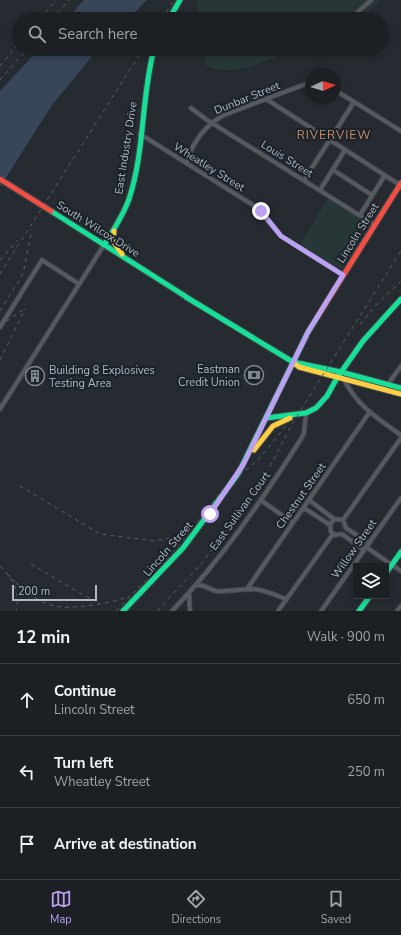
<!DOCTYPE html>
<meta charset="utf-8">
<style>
body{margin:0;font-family:"Nunito Sans",sans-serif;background:#292d32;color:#f1f3f6}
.controls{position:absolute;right:12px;bottom:12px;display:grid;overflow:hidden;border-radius:0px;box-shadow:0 2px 6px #0003}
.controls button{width:36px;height:36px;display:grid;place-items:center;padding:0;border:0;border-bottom:1px solid #3a3e42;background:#1c2025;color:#f1f3f6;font:20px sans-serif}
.compass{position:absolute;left:305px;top:68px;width:36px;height:36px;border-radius:50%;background:#1c2025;box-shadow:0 2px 6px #0003;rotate:86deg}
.scale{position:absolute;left:12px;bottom:10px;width:85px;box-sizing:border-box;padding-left:4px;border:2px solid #b0b8c2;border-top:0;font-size:11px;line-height:14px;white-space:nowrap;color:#b0b8c2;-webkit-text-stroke:3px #1b222a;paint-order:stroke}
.stop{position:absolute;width:12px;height:12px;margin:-9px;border:3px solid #bca0f2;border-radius:50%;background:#fff}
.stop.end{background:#bca0f2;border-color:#fff;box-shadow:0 1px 4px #0008}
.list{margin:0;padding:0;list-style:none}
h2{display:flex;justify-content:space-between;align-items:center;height:52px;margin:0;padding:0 16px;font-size:17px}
h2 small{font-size:13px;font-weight:400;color:#a0a3a7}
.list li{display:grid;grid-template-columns:26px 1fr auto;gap:12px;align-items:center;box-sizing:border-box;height:72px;padding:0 16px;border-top:1px solid #3a3e42}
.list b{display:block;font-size:15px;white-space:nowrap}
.list p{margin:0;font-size:13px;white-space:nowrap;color:#a0a3a7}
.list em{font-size:13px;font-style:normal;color:#a0a3a7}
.icon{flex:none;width:22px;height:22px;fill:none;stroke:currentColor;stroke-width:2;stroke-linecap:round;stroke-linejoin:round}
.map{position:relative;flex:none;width:401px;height:611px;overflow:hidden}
.search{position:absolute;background:#1c2025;box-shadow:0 2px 6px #0003;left:12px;right:12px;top:12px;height:44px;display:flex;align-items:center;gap:10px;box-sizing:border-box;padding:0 14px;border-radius:22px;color:#a0a3a7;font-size:15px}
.sheet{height:268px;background:#1c2025}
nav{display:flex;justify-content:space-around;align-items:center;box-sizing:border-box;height:56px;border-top:1px solid #3a3e42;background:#1c2025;font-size:11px;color:#a0a3a7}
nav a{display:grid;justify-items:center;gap:2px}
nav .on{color:#bca0f2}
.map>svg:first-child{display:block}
.green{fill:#273737}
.water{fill:#374659}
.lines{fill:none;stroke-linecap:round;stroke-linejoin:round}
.street-casing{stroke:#44474c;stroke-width:5.5}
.fast-casing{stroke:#44474c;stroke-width:7}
.slow-casing{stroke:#44474c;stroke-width:7}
.jam-casing{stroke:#44474c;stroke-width:7}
.street{stroke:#565a60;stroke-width:3.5}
.fast{stroke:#16e098;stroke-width:5}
.slow{stroke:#ffcf43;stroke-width:5}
.jam{stroke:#f24e42;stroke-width:5}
.rail{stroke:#5a5e63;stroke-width:1;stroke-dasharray:4 4;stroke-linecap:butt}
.jam-bridge-casing{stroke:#44474c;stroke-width:7;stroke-linecap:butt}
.jam-bridge{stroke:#f24e42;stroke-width:5}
.route{stroke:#bca0f2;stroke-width:5}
.labels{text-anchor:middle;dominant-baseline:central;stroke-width:4;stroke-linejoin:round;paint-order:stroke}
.street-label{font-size:11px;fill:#b0b8c2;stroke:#1b222a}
.poi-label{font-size:11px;fill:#b0b8c2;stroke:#1b222a;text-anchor:end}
.neighbourhood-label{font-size:12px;letter-spacing:1px;fill:#c78e67;stroke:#1b222a}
</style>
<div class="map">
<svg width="401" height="611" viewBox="0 0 401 611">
<rect width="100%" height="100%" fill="#262b31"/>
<path class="green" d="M197 0H380L361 19H198Z
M202 49H297C267 59 238 79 206 66Z
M329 197 372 225 341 272 299 246Z"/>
<path class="water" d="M84 0H147L128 19H67Z
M39 49H98L52 105 0 187V91Z"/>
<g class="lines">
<defs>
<path id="street" d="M350 19 371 0
M335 90 401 131
M266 99 400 185
M191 108 207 120 375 225
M140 134 256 207 281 236 343 275
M187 162C193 141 204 126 224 115L311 82
M333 170 372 195
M304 180 354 102
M320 190 345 150
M360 215 385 175
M0 327 42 260 79 284
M344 379C356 405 378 419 401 435
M388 384 401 366
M0 409 104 245
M309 500 334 519 343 520 346 528 369 543
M262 501 293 523
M304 508 330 525
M334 519 330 525 331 532 335 535 342 534 364 550
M343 520 401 438
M366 547 401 571
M196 585C208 585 207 589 216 591 228 592 241 589 253 589 265 590 275 595 286 599
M247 589 369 413
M189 593 190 611
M172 611C222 559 262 500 301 439L304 433 306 413
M278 611 333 534
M321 611 401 498
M397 611 401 606"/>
<path id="fast" d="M169 19 180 0
M51 211 185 296
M104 245C113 231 123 216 129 199 145 151 141 98 154 49
M186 297 293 362 341 372 401 388
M266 418 306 413 316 408 327 396 337 378 363 341 401 299
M386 573 401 552
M123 611 183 548 238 474 308 332 318 316
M359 611 370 596"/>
<path id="slow" d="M114 231 113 241 122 254
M294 363 299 367 401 394
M254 450 273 426 290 418"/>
<path id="jam" d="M318 316 401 183"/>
</defs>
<use href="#street" class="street-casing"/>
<use href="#fast" class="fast-casing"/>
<use href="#slow" class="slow-casing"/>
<use href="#jam" class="jam-casing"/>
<use href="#street" class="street"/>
<use href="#fast" class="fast"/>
<use href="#slow" class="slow"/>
<use href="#jam" class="jam"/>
<path class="rail" d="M40 19 56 0
M52 19 69 0
M162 19 174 0
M0 66 19 43
M0 80 27 49
M0 260 18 240
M0 274 143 49
M0 311 23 274 32 229
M360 324 378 303 401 281
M0 326 23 310
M0 360 25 309
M20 486 100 534 154 541 171 538 189 528
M31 564 85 596 101 602
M0 566C13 579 21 592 16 611
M7 574 20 587
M16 583C46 608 55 610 93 605 106 603 118 601 129 596
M116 611 165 561 193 528 223 489 258 460 289 422
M157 611 201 564 242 511 267 472 292 424 401 251"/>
<defs>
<path id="jam-bridge" d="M0 179 51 211"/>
</defs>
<use href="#jam-bridge" class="jam-bridge-casing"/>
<use href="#jam-bridge" class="jam-bridge"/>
</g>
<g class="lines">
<path class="route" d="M210 514 243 465 308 332 343 275 281 236 261 211"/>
</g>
<defs>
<symbol id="bank-ring" viewBox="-11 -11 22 22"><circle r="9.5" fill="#1b222a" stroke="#80878f" stroke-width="1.5"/><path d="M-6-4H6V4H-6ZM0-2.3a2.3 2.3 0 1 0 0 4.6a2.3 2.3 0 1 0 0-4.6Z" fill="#80878f"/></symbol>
<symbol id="building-ring" viewBox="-11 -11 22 22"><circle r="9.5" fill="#1b222a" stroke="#80878f" stroke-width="1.5"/><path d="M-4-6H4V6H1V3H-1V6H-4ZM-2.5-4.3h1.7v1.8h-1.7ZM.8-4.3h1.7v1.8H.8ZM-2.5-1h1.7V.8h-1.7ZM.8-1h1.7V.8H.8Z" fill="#80878f"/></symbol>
</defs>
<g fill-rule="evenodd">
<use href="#bank-ring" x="243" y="364" width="22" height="22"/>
<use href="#building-ring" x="24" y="365" width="22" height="22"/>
</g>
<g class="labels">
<g class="street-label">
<text transform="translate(247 98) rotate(-22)">Dunbar Street</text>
<text transform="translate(126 148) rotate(-81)">East Industry Drive</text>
<text transform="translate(287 159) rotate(32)">Louis Street</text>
<text transform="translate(209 167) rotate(32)">Wheatley Street</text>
<text transform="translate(98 229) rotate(32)">South Wilcox Drive</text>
<text transform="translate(358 233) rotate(-58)">Lincoln Street</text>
<text transform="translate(301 496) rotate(-55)">Chestnut Street</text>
<text transform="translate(240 511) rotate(-54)">East Sullivan Court</text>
<text transform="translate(168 549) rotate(-49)">Lincoln Street</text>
<text transform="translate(354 549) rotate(-55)">Willow Street</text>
</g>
<g class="poi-label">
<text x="240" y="369">Eastman<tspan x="240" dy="13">Credit Union</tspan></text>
<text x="49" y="370" text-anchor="start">Building 8 Explosives<tspan x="49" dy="13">Testing Area</tspan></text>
</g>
<g class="neighbourhood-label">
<text x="334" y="135">RIVERVIEW</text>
</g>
</g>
</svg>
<div class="controls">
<button><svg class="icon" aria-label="layers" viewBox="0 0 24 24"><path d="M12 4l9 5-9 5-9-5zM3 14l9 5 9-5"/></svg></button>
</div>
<svg class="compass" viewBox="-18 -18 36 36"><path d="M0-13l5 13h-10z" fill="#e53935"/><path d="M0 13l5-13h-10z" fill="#a0a3a7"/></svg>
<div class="scale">200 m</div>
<div class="stop" style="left:210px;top:514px"></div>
<div class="stop end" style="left:261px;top:211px"></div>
<div class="search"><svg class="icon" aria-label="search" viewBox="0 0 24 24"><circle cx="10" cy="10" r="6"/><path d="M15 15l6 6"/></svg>Search here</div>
</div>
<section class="sheet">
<h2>12 min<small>Walk · 900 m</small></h2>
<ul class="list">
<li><svg class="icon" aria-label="ahead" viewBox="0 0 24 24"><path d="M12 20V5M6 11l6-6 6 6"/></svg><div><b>Continue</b><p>Lincoln Street</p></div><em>650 m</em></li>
<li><svg class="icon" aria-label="left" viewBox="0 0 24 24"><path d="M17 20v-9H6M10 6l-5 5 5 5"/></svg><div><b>Turn left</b><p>Wheatley Street</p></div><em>250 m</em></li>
<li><svg class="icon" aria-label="arrive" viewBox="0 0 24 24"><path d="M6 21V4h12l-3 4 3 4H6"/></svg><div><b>Arrive at destination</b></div></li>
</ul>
</section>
<nav>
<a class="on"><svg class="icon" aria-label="map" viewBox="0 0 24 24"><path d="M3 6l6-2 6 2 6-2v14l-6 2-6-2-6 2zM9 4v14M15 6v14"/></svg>Map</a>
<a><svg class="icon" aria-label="directions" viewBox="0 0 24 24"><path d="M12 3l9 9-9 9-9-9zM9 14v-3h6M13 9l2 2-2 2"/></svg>Directions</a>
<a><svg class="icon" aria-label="saved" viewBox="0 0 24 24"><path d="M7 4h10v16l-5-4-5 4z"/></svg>Saved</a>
</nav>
